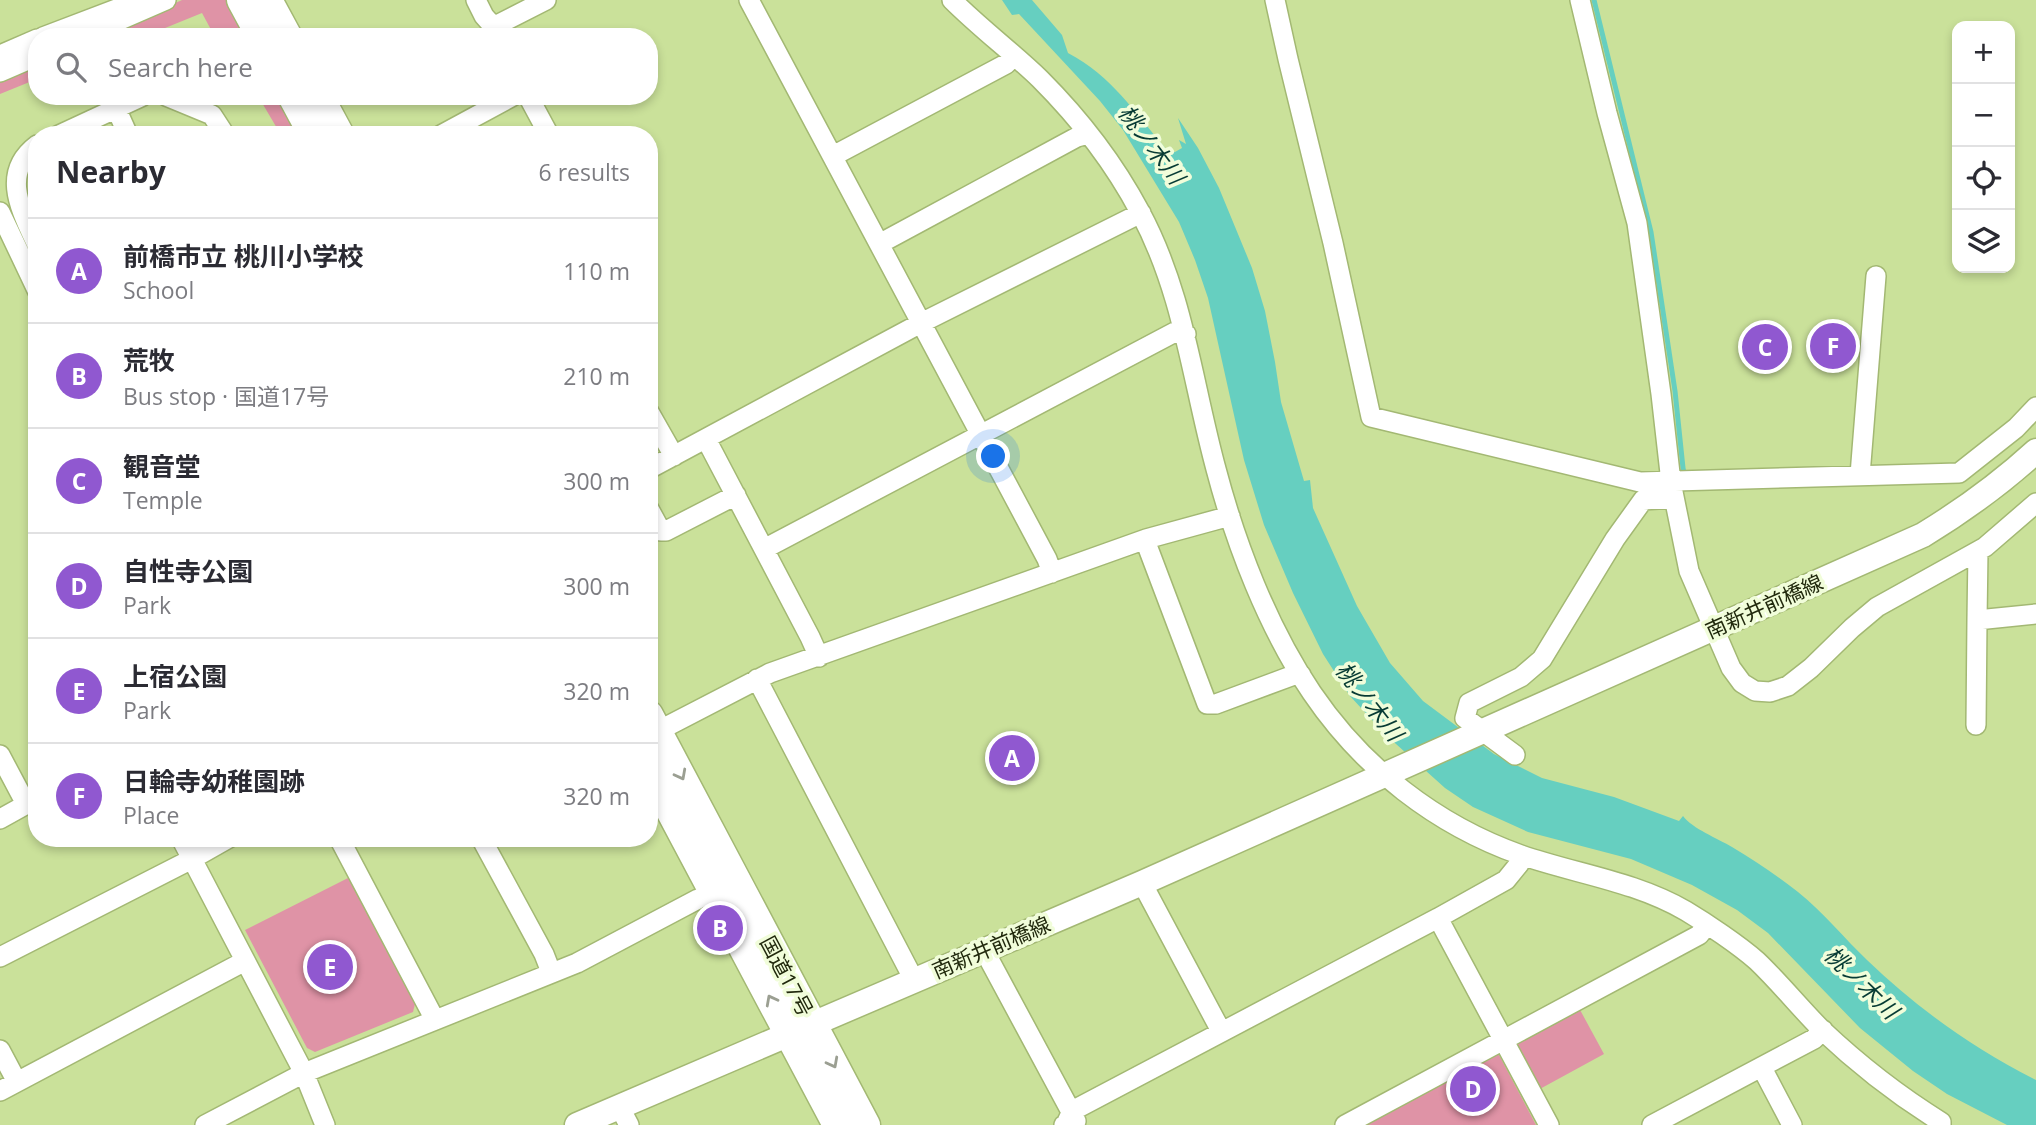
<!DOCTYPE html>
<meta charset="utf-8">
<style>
body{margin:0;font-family:"Open Sans","Noto Sans JP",sans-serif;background:#f7f7f7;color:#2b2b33}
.controls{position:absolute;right:21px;top:21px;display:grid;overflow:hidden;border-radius:14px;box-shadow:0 4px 10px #0003}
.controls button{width:63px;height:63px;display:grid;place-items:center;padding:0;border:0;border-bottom:2px solid #e1e1e2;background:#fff;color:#2b2b33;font:35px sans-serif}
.you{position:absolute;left:994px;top:457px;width:24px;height:24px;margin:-18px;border:5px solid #fff;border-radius:50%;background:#1a73e8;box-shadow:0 0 0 10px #1a73e833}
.badge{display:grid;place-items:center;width:46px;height:46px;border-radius:50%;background:#9058d0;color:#fff;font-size:23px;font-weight:700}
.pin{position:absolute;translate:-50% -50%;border:4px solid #fff;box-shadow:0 2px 7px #0006}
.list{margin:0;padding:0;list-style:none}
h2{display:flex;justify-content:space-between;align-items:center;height:91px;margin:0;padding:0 28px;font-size:30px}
h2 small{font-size:23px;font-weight:400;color:#7c7c81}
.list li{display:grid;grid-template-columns:46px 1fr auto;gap:21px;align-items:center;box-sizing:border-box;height:105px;padding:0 28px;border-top:2px solid #e1e1e2}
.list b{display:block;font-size:26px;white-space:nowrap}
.list p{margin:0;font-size:23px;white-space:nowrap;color:#7c7c81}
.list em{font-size:23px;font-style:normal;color:#7c7c81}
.icon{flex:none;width:38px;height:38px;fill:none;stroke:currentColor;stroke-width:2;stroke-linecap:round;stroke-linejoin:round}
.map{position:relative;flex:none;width:2036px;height:1125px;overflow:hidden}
.search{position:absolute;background:#fff;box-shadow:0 4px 10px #0003;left:28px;top:28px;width:630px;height:77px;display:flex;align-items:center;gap:18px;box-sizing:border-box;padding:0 24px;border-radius:28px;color:#7c7c81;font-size:26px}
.panel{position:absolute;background:#fff;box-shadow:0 4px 10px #0003;left:28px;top:126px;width:630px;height:721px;border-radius:28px}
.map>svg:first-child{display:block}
.green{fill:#df93a6}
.water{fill:#66cfc0}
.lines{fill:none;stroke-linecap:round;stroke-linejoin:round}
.stream{stroke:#66cfc0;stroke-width:5}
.minor-casing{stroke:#a3b873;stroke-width:22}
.major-casing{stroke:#a3b873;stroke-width:27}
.highway-casing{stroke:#a3b873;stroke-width:31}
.minor{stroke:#fff;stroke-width:19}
.major{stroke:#fff;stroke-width:24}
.highway{stroke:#fff;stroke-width:28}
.oneway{stroke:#9b9f92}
.labels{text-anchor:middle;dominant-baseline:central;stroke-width:7;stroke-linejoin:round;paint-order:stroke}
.street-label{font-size:21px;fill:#21290d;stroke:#f1fdda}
.water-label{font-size:23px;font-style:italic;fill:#073b34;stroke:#f1fdda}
</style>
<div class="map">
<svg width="2036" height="1125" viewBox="0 0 2036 1125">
<rect width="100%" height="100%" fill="#cae19a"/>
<path class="green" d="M182 0H235L254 37H215L202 13 143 37H99Z
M37 64V79L0 94V80Z
M258 96H285L305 135H281Z
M350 877 415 1004 413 1012 315 1052 307 1048 245 930Z
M1579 1008 1604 1054 1538 1090 1516 1051 1519 1039Z
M1498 1053 1536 1125H1362Z"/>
<path class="water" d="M1002 0H1032L1062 35 1068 53C1112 76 1134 112 1166 149L1175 152 1182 148 1179 140 1186 144 1178 118 1198 148 1219 188 1252 268 1265 311 1275 362 1281 402 1304 481 1310 480 1313 508 1357 606 1390 663 1423 701 1494 754 1542 778 1614 797 1679 821 1683 816C1693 829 1717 838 1732 847 1755 861 1778 876 1798 892 1823 912 1844 938 1867 960 1918 1009 1973 1048 2036 1080V1125H2007L1947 1094 1913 1071 1860 1028 1768 933 1737 910 1692 885 1631 859 1528 832 1473 807 1445 788 1386 735 1350 696 1323 654 1293 593 1264 525 1244 460 1208 298 1195 260 1179 222 1123 130 1100 101 1019 14 1012 15Z"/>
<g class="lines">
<path class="stream" d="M1594 0 1651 232 1675 391 1683 468 1685 477"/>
<defs>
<path id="minor" d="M476 0 484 16 492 25 499 24 546 0
M749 0 1047 559 1052 573
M952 0C980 28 1012 52 1040 79 1079 118 1114 163 1140 212 1184 294 1192 381 1216 469 1236 545 1268 628 1312 693 1363 768 1436 825 1521 855 1576 874 1634 881 1686 911 1706 923 1739 945 1757 961 1780 983 1800 1008 1822 1030 1858 1064 1899 1096 1941 1122V1125
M1275 0 1288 59 1333 243 1371 417 1640 482 1959 473 2016 428 2036 407
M1580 0 1607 113 1637 223 1661 394 1671 482 1689 571 1731 668 1742 683 1755 691 1770 692 1788 686 1811 668 1852 628 1877 607 1985 547 2036 503
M43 37 140 0
M81 37 166 0
M0 55 37 39
M0 72 37 56
M166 96 212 115 225 135
M528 96 549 135
M116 108 128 135
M59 135 143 96
M441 135 513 96
M37 145C0 173 21 210 37 245
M833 156 1006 64 1012 58 1017 59
M0 212 37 290
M879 244 1077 137 1088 134
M649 412 674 456
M706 439 810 637 819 657
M649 469 921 323 1141 213
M1860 475 1876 276
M649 509 661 531H666L736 495
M1145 540 1207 704H1216L1294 675H1301
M764 549 1175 332 1186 334
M1978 551 1977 620 2036 614
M757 679 914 980
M1976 725 1977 620
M658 731 770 673 1146 539 1230 516
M0 755 26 804
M1515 755 1465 718 1469 703 1521 677 1542 659 1615 539 1643 500 1674 498
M0 819 36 799
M181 838 304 1073 325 1125
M339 838 435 1020
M481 838 544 954 551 972
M1142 883 1221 1031
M1438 918 1549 1125
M984 950 1076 1121
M0 957 192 859 229 838
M0 1050 17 1082
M1762 1068 1792 1125
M0 1091 245 961
M620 1108 629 1125
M205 1125 304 1073 577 963 698 899 713 893
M1064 1125 1066 1124 1072 1111 1438 918 1506 880 1519 864 1523 856
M1345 1125 1699 935 1707 925
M1652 1125 1814 1039 1823 1030"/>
<path id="major" d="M577 1125 1142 883 1923 535C1964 510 2001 483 2036 451"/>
<path id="highway" d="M241 0 261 37
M268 0 288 37
M292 96 313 135
M319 96 340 135
M649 715 866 1125
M649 771 837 1125"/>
</defs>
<use href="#minor" class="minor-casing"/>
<use href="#major" class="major-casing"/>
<use href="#highway" class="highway-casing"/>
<use href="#minor" class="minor"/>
<use href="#major" class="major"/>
<use href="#highway" class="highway"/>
</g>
<defs><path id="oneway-chevron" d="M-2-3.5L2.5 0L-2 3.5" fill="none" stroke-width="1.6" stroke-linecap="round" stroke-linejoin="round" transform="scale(1.75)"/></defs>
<g class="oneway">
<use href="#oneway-chevron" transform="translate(681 775) rotate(62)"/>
<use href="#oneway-chevron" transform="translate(771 1000) rotate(-118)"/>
<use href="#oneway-chevron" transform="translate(833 1063) rotate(62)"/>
</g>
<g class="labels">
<g class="street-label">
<text transform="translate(1764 606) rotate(-24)">南新井前橋線</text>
<text transform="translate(991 947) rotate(-23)">南新井前橋線</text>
<text transform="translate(787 976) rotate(62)">国道17号</text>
</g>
<g class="water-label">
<text transform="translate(1152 144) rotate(53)">桃ノ木川</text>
<text transform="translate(1370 701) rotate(52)">桃ノ木川</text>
<text transform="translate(1862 982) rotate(44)">桃ノ木川</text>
</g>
</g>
</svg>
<div class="controls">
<button>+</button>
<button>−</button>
<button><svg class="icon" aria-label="locate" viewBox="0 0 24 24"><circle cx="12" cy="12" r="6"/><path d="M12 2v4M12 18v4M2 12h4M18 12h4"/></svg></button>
<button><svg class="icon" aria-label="layers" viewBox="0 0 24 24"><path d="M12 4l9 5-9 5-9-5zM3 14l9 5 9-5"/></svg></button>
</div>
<div class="you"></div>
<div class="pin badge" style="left:1012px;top:758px">A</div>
<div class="pin badge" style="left:720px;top:928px">B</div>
<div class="pin badge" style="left:1765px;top:347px">C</div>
<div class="pin badge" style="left:1473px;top:1089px">D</div>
<div class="pin badge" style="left:330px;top:967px">E</div>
<div class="pin badge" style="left:1833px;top:346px">F</div>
<div class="search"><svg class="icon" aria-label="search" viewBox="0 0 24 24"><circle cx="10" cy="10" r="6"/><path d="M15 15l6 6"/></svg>Search here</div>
<section class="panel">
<h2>Nearby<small>6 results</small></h2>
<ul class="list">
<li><span class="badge">A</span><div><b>前橋市立 桃川小学校</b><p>School</p></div><em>110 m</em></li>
<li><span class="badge">B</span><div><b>荒牧</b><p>Bus stop · 国道17号</p></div><em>210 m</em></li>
<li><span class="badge">C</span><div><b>観音堂</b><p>Temple</p></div><em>300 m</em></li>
<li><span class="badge">D</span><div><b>自性寺公園</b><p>Park</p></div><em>300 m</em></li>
<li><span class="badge">E</span><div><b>上宿公園</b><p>Park</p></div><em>320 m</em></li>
<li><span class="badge">F</span><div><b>日輪寺幼稚園跡</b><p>Place</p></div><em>320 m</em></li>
</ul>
</section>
</div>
